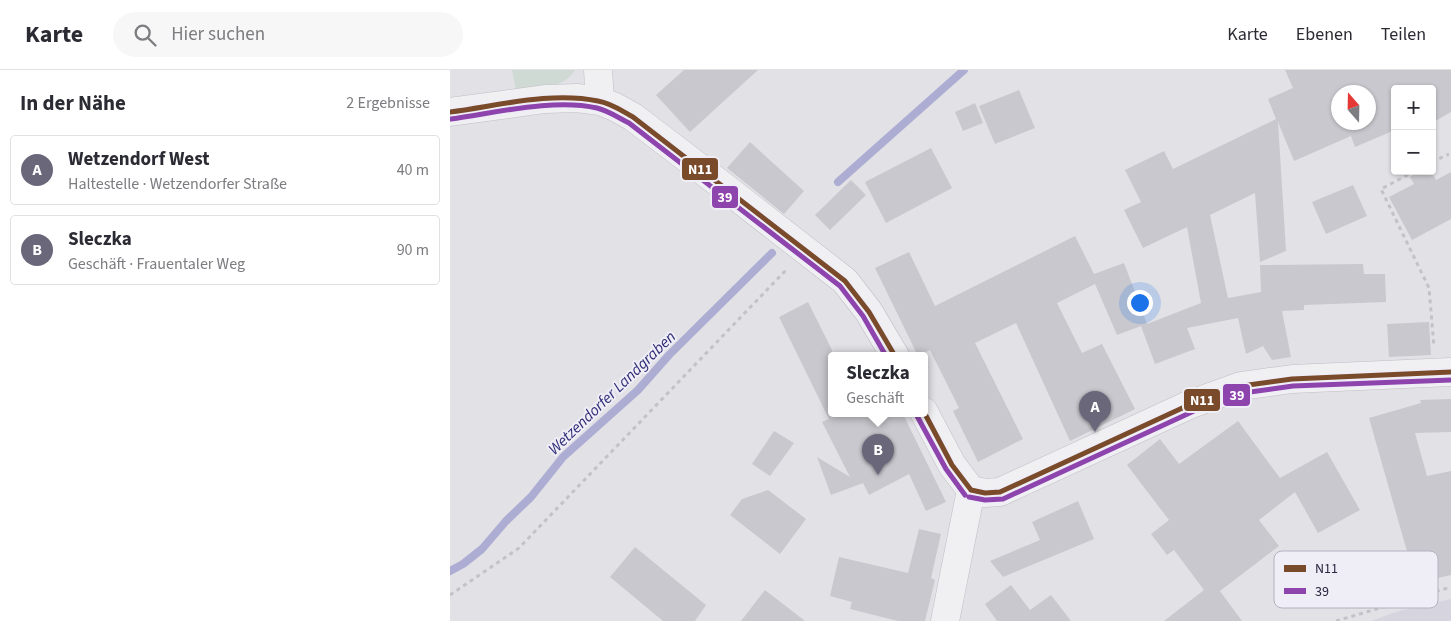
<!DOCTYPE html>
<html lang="de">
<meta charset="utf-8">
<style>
body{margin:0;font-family:"Source Sans 3",sans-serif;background:#f7f7f7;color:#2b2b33}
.controls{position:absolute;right:15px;top:15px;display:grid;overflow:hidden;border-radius:5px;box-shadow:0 1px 4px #0004}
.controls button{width:45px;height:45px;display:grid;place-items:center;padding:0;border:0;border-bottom:1px solid #e1e1e2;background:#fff;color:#2b2b33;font:25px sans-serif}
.compass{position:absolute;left:881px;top:15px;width:45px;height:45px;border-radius:50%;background:#fff;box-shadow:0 1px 4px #0004;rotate:340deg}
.you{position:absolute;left:689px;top:232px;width:18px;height:18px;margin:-12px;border:4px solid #fff;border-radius:50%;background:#1a73e8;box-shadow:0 0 0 8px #1a73e833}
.badge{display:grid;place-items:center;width:32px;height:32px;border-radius:50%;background:#6a677b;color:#fff;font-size:16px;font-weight:700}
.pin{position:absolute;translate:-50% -41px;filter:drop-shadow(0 1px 2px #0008)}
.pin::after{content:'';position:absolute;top:26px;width:18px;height:15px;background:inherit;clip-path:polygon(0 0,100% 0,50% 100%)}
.popup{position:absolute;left:378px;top:282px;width:100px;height:65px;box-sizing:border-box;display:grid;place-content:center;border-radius:5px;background:#fff;filter:drop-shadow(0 1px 4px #0005);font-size:16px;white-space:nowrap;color:#7c7c81}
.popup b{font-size:19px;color:#2b2b33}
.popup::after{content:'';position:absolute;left:50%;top:100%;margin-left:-10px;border:10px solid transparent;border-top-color:#fff}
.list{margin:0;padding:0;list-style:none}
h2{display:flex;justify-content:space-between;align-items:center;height:65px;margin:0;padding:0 20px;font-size:21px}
h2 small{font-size:16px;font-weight:400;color:#7c7c81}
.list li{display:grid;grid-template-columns:32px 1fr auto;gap:15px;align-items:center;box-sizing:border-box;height:70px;margin:0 10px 10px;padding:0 10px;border:1px solid #e1e1e2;border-radius:5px}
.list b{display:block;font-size:19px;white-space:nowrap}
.list p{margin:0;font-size:16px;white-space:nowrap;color:#7c7c81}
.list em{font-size:16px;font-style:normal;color:#7c7c81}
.icon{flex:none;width:28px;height:28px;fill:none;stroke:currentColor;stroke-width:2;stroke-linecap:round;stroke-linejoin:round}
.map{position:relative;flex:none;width:1001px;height:551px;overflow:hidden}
header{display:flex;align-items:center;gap:30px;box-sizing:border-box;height:70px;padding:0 25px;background:#fff;border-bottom:1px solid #e1e1e2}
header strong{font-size:24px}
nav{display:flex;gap:28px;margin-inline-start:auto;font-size:18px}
.search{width:350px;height:45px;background:#f7f7f7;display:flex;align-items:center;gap:12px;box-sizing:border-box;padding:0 18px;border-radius:28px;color:#7c7c81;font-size:19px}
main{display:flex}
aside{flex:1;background:#fff}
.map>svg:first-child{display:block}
.built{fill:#d6d4df}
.green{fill:#cedad3}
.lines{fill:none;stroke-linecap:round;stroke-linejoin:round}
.stream{stroke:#adadd4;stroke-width:8}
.building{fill:#c8c8ce;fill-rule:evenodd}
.minor-casing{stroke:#bebec4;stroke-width:29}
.path{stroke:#c3c2c9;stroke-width:3;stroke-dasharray:4 4;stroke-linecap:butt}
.minor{stroke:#f0f0f3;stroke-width:28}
.bus-1-casing{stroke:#efeef6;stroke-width:9}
.bus-2-casing{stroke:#efeef6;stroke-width:9}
.bus-1{stroke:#7a4b2a;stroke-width:5}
.bus-2{stroke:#8e44ad;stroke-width:5}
.labels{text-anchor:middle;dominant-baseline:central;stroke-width:4;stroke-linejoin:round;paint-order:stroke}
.water-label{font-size:16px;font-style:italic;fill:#302d78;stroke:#efeef6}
.key{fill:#efeef6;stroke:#b4b2c0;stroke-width:1}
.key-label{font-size:14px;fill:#2a2641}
.line-badge{stroke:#efeef6;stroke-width:2}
.badge-label{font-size:14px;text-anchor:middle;font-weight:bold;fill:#fff}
</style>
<header>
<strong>Karte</strong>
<div class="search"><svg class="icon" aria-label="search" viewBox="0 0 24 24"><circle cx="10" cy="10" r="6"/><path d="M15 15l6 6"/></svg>Hier suchen</div>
<nav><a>Karte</a><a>Ebenen</a><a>Teilen</a></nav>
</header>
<main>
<aside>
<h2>In der Nähe<small>2 Ergebnisse</small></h2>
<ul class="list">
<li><span class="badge">A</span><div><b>Wetzendorf West</b><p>Haltestelle · Wetzendorfer Straße</p></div><em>40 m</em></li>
<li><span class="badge">B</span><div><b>Sleczka</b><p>Geschäft · Frauentaler Weg</p></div><em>90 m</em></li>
</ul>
</aside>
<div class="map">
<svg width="1001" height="551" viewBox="0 0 1001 551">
<rect width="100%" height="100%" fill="#e1e1e6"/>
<path class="built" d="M1001 529V551H921L949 541Z"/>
<path class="green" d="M62 0H125C113 20 86 18 66 19Z"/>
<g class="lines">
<path class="stream" d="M388 112 514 0
M0 501 13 494 32 479 56 451 81 427 113 387 188 320 219 285 322 183"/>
</g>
<path class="building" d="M234 0H308L240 62 206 25Z
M835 0H1001V42L982 53V19H945V60L905 77 901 66 844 91 828 52 836 181 810 192 805 123 760 145 778 228 811 222 810 195 913 194 914 204H935L936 232 854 235V240L832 241 841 287 822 290 813 276 796 284 788 248 737 258 745 279 705 294 691 256 667 265 645 214 607 233 632 283 652 274 685 339 620 371 566 253 525 273 573 369 528 392 503 341 509 338 480 280 468 286 425 198 459 182 485 236 625 166 644 204 674 193 697 254 751 233 737 157 693 178 674 140 691 132 675 100 714 81 723 99 826 49 818 29 843 18ZM888 22H918V52H888Z
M569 20 585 58 545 74 529 36Z
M525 33 533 53 513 61 505 42Z
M300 72 354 121 334 144 277 98Z
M481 78 502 118 436 153 415 112Z
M970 101H981L986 110 1001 102V149L962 170 939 127 964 114 960 107Z
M401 110 416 125 380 160 365 145Z
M903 115 917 146 876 164 862 132Z
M358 232 382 280V344H453L496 432 476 441 459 404 419 425 413 413 381 425 367 387 400 407 372 352 379 349 329 247Z
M979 252 981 285 939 287 937 254Z
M1001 329V362L965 363 977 406 1001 401V505L966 513 919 348 971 333 970 330Z
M788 351 830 408 877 382 910 440 868 463 845 422 809 450 829 476 770 521 792 551H714L754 520 724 480 717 485 701 464 719 450 677 395 710 369 729 394Z
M324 361 344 373 320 406 302 394Z
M318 420 356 449 330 484 280 445 292 429Z
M628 431 644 469 553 507 540 491 590 470 582 452Z
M469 459 491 464 481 508 485 510 475 551H448L400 539 402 532 380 526 389 487 458 503Z
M185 477 256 535 245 551H213L160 507Z
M561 515 580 540 601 525 621 551H547L535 534Z
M315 520 355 551H291Z"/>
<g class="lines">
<defs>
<path id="minor" d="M148 0 150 31
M0 42 95 29 127 28 150 31 165 37 183 47 229 82 395 211 419 242 445 286
M474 342 502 395 521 420
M521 420 535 423 550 422 741 334 791 316 842 309 1001 302
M495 551 521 420"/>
</defs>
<use href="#minor" class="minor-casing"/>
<path class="path" d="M982 92 999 84
M965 101 931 119 979 218 984 277
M0 525 69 478 338 198
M886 551 1001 517"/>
<use href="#minor" class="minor"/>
<defs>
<path id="bus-1" d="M0 42C47 36 101 21 148 31 161 33 172 41 183 47L395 211 419 242 445 286
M474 342 502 395 521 420
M521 420 535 423 550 422 741 334 791 316 842 309 1001 302"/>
<path id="bus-2" d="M1 49C45 43 104 28 147 38 159 41 169 48 179 53L390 216 413 246 436 286
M467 346 496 399 515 425
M519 427 535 430 553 429 744 341 793 323 843 316 1001 310"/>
</defs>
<use href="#bus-1" class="bus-1-casing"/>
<use href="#bus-2" class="bus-2-casing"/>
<use href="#bus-1" class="bus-1"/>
<use href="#bus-2" class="bus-2"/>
</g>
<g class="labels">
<g class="water-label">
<text transform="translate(162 323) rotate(-44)">Wetzendorfer Landgraben</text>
</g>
</g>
<rect x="824" y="481" width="164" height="57" rx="8" class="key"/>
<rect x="834" y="495" width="22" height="7" fill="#7a4b2a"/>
<rect x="834" y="518" width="22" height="6" fill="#8e44ad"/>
<g class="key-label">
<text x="865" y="503">N11</text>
<text x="865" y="526">39</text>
</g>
<g class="line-badge">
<rect x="231" y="87" width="38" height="24" rx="5" fill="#7a4b2a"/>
<rect x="261" y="115" width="28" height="24" rx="5" fill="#8e44ad"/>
<rect x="772" y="313" width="29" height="24" rx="5" fill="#8e44ad"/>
<rect x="733" y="318" width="38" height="24" rx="5" fill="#7a4b2a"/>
</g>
<g class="badge-label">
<text x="250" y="104">N11</text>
<text x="275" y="132">39</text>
<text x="787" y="330">39</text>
<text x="752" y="335">N11</text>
</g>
</svg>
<div class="controls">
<button>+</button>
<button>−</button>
</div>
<svg class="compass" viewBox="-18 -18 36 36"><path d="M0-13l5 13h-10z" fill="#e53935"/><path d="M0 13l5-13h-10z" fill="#7c7c81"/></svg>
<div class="you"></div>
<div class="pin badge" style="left:645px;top:362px">A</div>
<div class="pin badge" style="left:428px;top:405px">B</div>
<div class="popup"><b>Sleczka</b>Geschäft</div>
</div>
</main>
